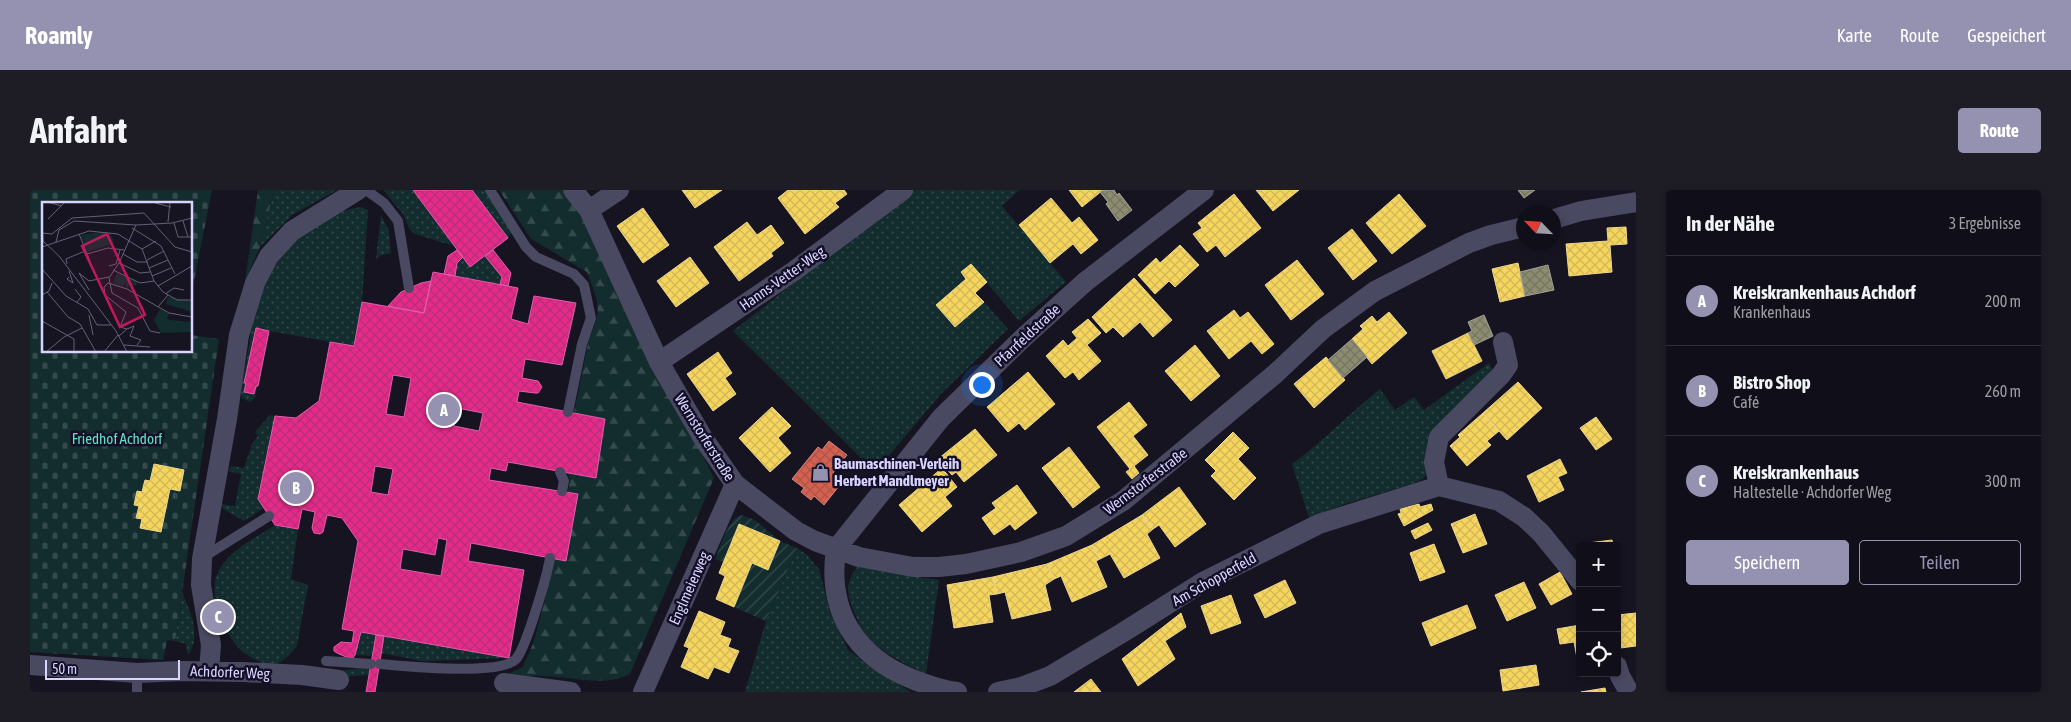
<!DOCTYPE html>
<html lang="de">
<meta charset="utf-8">
<style>
body{margin:0;font-family:"Asap Condensed",sans-serif;background:#1e1d26;color:#f1f3f6}
.controls{position:absolute;right:15px;bottom:15px;display:grid;overflow:hidden;border-radius:5px;box-shadow:0 2px 8px #0003}
.controls button{width:45px;height:45px;display:grid;place-items:center;padding:0;border:0;border-bottom:1px solid #302f38;background:#100f19;color:#f1f3f6;font:25px sans-serif}
.compass{position:absolute;left:1486px;top:15px;width:45px;height:45px;border-radius:50%;background:#100f19;box-shadow:0 2px 8px #0003;rotate:295deg}
.scale{position:absolute;left:15px;bottom:12px;width:135px;box-sizing:border-box;padding-left:5px;border:2px solid #d9d4ff;border-top:0;font-size:14px;line-height:18px;white-space:nowrap;color:#d9d4ff;-webkit-text-stroke:4px #130f26;paint-order:stroke}
.you{position:absolute;left:951px;top:194px;width:18px;height:18px;margin:-12px;border:4px solid #fff;border-radius:50%;background:#1a73e8;box-shadow:0 0 0 8px #1a73e833}
.badge{display:grid;place-items:center;width:32px;height:32px;border-radius:50%;background:#9591b1;color:#fff;font-size:16px;font-weight:700}
.pin{position:absolute;translate:-50% -50%;border:2px solid #fff;box-shadow:0 1px 5px #0006}
.list{margin:0;padding:0;list-style:none}
h2{display:flex;justify-content:space-between;align-items:center;height:65px;margin:0;padding:0 20px;font-size:21px}
h2 small{font-size:16px;font-weight:400;color:#9c9ca2}
.list li{display:grid;grid-template-columns:32px 1fr auto;gap:15px;align-items:center;box-sizing:border-box;height:90px;padding:0 20px;border-top:1px solid #302f38}
.list b{display:block;font-size:19px;white-space:nowrap}
.list p{margin:0;font-size:16px;white-space:nowrap;color:#9c9ca2}
.list em{font-size:16px;font-style:normal;color:#9c9ca2}
.actions{display:flex;gap:10px;padding:15px 20px}
.actions a{flex:1;padding:11px 0;border:1px solid #9591b1;border-radius:5px;text-align:center;font-size:18px;color:#9591b1}
.actions .main{background:#9591b1;color:#fff}
.icon{flex:none;width:28px;height:28px;fill:none;stroke:currentColor;stroke-width:2;stroke-linecap:round;stroke-linejoin:round}
.map{position:relative;flex:none;width:1606px;height:502px;overflow:hidden;border-radius:5px}
header{display:flex;align-items:center;gap:30px;box-sizing:border-box;height:70px;padding:0 25px;background:#9591b1;color:#fff}
header strong{font-size:24px}
nav{display:flex;gap:28px;margin-inline-start:auto;font-size:18px}
.intro{display:flex;align-items:center;justify-content:space-between;box-sizing:border-box;height:120px;padding:0 30px}
h1{margin:0;font-size:35px}
.button{padding:12px 22px;border-radius:5px;background:#9591b1;color:#fff;font-size:18px;font-weight:700}
main{display:flex;gap:30px;padding:0 30px}
aside{flex:1;background:#100f19;border-radius:5px;box-shadow:0 2px 8px #0003}
.map>svg:first-child{display:block}
.grass{fill:url(#grass-dots)}
.forest{fill:url(#forest-firs)}
.cemetery{fill:url(#cemetery-stones)}
.garden{fill:url(#garden-furrows)}
.homes{fill:url(#homes-cross-hatch);stroke:#edd58d}
.shops{fill:url(#shops-cross-hatch);stroke:#d78382}
.health{fill:url(#health-cross-hatch);stroke:#e35cad;fill-rule:evenodd}
.industry{fill:url(#industry-cross-hatch);stroke:#a3a29a}
.lines{fill:none;stroke-linecap:round;stroke-linejoin:round}
.lane{stroke:#4a4962;stroke-width:10}
.street{stroke:#4a4962;stroke-width:20}
.labels{text-anchor:middle;dominant-baseline:central;stroke-width:5;stroke-linejoin:round;paint-order:stroke}
.street-label{font-size:15px;fill:#d9d4ff;stroke:#130f26}
.park-label{font-size:15px;fill:#5fe0c0;stroke:#130f26}
.poi-label{font-size:15px;font-weight:bold;fill:#d9d4ff;stroke:#130f26;text-anchor:start}
.inset-road{fill:none;stroke:#64617a;stroke-width:1}
.view{fill:#c2185b;fill-opacity:0.15;stroke:#c2185b;stroke-width:2.5}
.inset-edge{fill:none;stroke:#d9d4ff;stroke-width:2.5}
</style>
<header>
<strong>Roamly</strong>
<nav><a>Karte</a><a>Route</a><a>Gespeichert</a></nav>
</header>
<div class="intro"><h1>Anfahrt</h1><a class="button">Route</a></div>
<main>
<div class="map">
<svg width="1606" height="502" viewBox="0 0 1606 502">
<defs>
<pattern id="grass-dots" width="8" height="8" patternUnits="userSpaceOnUse" patternTransform="scale(1.25)"><rect width="8" height="8" fill="#132c2d"/><path d="M2 2h.1M6 6h.1" fill="none" stroke="#354a4c" stroke-width="1.8" stroke-linecap="round"/></pattern>
<pattern id="forest-firs" width="22" height="20" patternUnits="userSpaceOnUse" patternTransform="scale(1.25)"><rect width="22" height="20" fill="#132c2d"/><path d="M5 1l3.5 6h-7zM16 11l3.5 6h-7z" fill="#354a4c"/></pattern>
<pattern id="cemetery-stones" width="16" height="16" patternUnits="userSpaceOnUse" patternTransform="scale(1.25)"><rect width="16" height="16" fill="#132c2d"/><path d="M2 7V4a2 2 0 0 1 4 0v3zM10 15v-3a2 2 0 0 1 4 0v3z" fill="#354a4c"/></pattern>
<pattern id="garden-furrows" width="10" height="10" patternUnits="userSpaceOnUse" patternTransform="scale(1.25)"><rect width="10" height="10" fill="#132c2d"/><path d="M-1 1l2-2M0 10L10 0M9 11l2-2" fill="none" stroke="#354a4c"/></pattern>
<pattern id="homes-cross-hatch" width="8" height="8" patternUnits="userSpaceOnUse" patternTransform="scale(1.25)"><rect width="8" height="8" fill="#f6d55c"/><path d="M0 0l8 8M0 8l8-8" fill="none" stroke="#d2b759"/></pattern>
<pattern id="shops-cross-hatch" width="8" height="8" patternUnits="userSpaceOnUse" patternTransform="scale(1.25)"><rect width="8" height="8" fill="#d6604d"/><path d="M0 0l8 8M0 8l8-8" fill="none" stroke="#a9564d"/></pattern>
<pattern id="health-cross-hatch" width="8" height="8" patternUnits="userSpaceOnUse" patternTransform="scale(1.25)"><rect width="8" height="8" fill="#e7298a"/><path d="M0 0l8 8M0 8l8-8" fill="none" stroke="#b53077"/></pattern>
<pattern id="industry-cross-hatch" width="8" height="8" patternUnits="userSpaceOnUse" patternTransform="scale(1.25)"><rect width="8" height="8" fill="#8c8c6e"/><path d="M0 0l8 8M0 8l8-8" fill="none" stroke="#767564"/></pattern>
</defs>
<rect width="100%" height="100%" fill="#161421"/>
<path class="grass" d="M244 0H307L262 25 230 57Z
M353 0H383L424 56 385 44 380 40 373 24Z
M442 0H454L483 39 478 48Z
M882 0H989L972 16 1036 92 989 131 941 74 931 82 936 89 906 115 954 112 978 139 911 204 845 282 703 141Z
M331 17 338 20 332 112 324 156 239 141 225 208 220 212 212 208 210 200C213 182 219 164 220 147 220 143 219 139 220 135 230 82 275 24 331 17Z
M351 25 359 41 361 63 349 66 346 69Z
M455 66 472 87 470 94 425 86 427 73 433 67 440 77Z
M1459 173 1464 183 1393 289 1382 294 1315 314 1279 328 1262 274C1293 251 1320 223 1350 199L1365 220 1384 207 1394 220Z
M240 225 245 226 228 309 234 318 214 331 193 319 191 314 205 316 211 284 198 281 201 276 214 278 222 254 228 246 225 242Z
M245 335 268 339 261 389 278 395 267 456 258 466 245 476C230 474 211 464 203 451 189 432 176 399 191 377 203 358 227 347 245 335Z
M767 358 777 365 789 379 800 422 818 460 839 476 881 502H715L736 431Z
M840 376 881 386 909 390 896 484C878 476 844 458 832 442 830 439 829 434 828 431 819 411 812 396 827 377Z
M152 402C160 421 172 446 158 465L156 454 145 451Z
M331 442 346 445 342 466 325 465Z
M354 446 479 468 392 471 351 463Z
M341 477 339 485 311 487 306 481Z"/>
<path class="forest" d="M228 0H244L230 57 215 91Z
M469 0H532L547 17 684 288 600 484C574 498 541 486 513 486 497 485 481 488 466 489L493 477 504 451 515 409 540 291 534 271 559 149C573 119 568 112 557 82L501 49Z"/>
<path class="cemetery" d="M0 0H182L161 107V14H14V161H161V145L189 149 145 451 137 450 133 470 0 462Z"/>
<path class="garden" d="M711 325 725 330 750 351 767 358 736 431 704 417 722 373 738 380 750 351 710 334 694 372 685 369C691 356 697 330 711 325Z"/>
<path class="homes" d="M652 0H692L665 18Z
M758 0H814L817 4 805 13 809 17 775 44 748 8Z
M1039 0H1073L1052 17Z
M1226 0H1269L1243 21Z
M1204 4 1231 38 1195 67 1186 55 1177 62 1163 44 1172 38 1168 33Z
M1369 4 1396 36 1362 64 1336 33Z
M1021 8 1042 33 1049 27 1068 50 1051 64 1043 54 1020 73 989 35Z
M613 18 639 55 613 73 587 36Z
M717 32 727 45 741 35 754 53 741 63 743 66 709 91 684 57Z
M1596 37 1597 54 1580 55 1582 82 1539 86 1536 54 1578 51 1577 38Z
M1322 39 1347 71 1323 90 1298 58Z
M1150 55 1169 75 1145 97 1139 91 1125 104 1108 85 1126 68 1130 73Z
M660 67 679 93 646 117 627 91Z
M1267 70 1294 104 1261 130 1235 95Z
M1488 73 1495 106 1470 112 1462 79Z
M941 74 957 92 945 103 954 112 925 137 906 115 936 89 931 82Z
M1104 88 1142 130 1123 147 1110 132 1093 147 1083 137 1076 143 1062 127Z
M1204 120 1210 128 1218 122 1244 154 1232 164 1221 151 1199 169 1177 141Z
M1359 122 1377 143 1342 174 1322 149 1333 139 1330 136 1342 126 1347 132Z
M1058 129 1071 143 1057 155 1071 171 1049 190 1043 182 1035 188 1016 166 1033 150 1038 156 1047 148 1042 142Z
M1438 143 1452 171 1416 189 1402 161Z
M1165 155 1190 186 1161 211 1135 181Z
M688 162 702 183 695 188 706 204 683 221 657 184Z
M1296 167 1315 190 1284 218 1264 194Z
M998 182 1025 214 995 240 989 233 978 242 957 217Z
M1488 192 1512 218 1477 250 1453 223Z
M1099 212 1117 235 1103 246 1118 265 1104 276 1109 283 1102 289 1096 282 1100 279 1067 237Z
M742 217 761 236 748 248 761 263 740 282 709 248Z
M1453 223 1469 241 1457 251 1461 255 1437 276 1420 256 1430 247 1428 245Z
M1566 227 1582 249 1566 260 1550 238Z
M945 239 967 265 934 292 926 282 922 285 908 269Z
M1203 242 1219 258 1208 269 1226 288 1204 310 1181 286 1186 281 1175 270Z
M1039 257 1070 297 1043 318 1012 278Z
M1530 269 1537 283 1528 287 1534 300 1509 312 1497 286Z
M124 274 154 280 150 301 140 299 131 342 110 338 112 329 106 328 109 316 104 315 107 301 112 302 115 290 120 291Z
M912 278 927 297 915 307 922 316 892 342 869 315Z
M987 295 1007 323 985 340 980 334 964 345 952 328 966 318 962 313Z
M1149 297 1176 334 1145 357 1129 335 1123 339 1112 325Z
M1389 314 1390 317 1401 314 1403 320 1374 336 1368 324 1371 323 1370 319Z
M1445 324 1457 354 1433 363 1421 334Z
M1112 325 1123 339 1117 344 1130 368 1094 388 1080 364 1070 369 1062 355Z
M1398 333 1402 340 1385 349 1381 341Z
M709 334 750 351 738 380 722 373 704 417 686 409 695 386 689 383Z
M1582 350 1583 356H1558V353Z
M1404 354 1415 382 1390 391 1380 363Z
M1062 355 1070 369 1066 371 1077 397 1042 412 1031 386 1024 389 1017 374Z
M1017 374 1024 389 1015 395 1021 420 982 429 975 402 967 404 963 387Z
M1530 382 1542 404 1521 415 1509 394Z
M963 387 967 404 959 405 963 432 924 438 917 395Z
M1255 390 1266 413 1235 428 1224 405Z
M1494 392 1506 418 1477 431 1465 405Z
M1201 405 1211 433 1181 444 1171 416Z
M1437 415 1446 438 1401 456 1392 433Z
M669 421 695 432 690 445 701 449 698 457 709 461 699 483 684 477 678 489 651 477 659 458 654 456Z
M1151 423 1156 437 1135 451 1145 469 1108 496 1092 469Z
M1606 423V456L1590 458 1587 425Z
M1550 435V467L1547 468 1544 452 1530 454 1527 439Z
M1506 475 1509 495 1473 501 1470 480Z
M1061 489 1071 502H1044Z
M1575 498 1576 502H1551Z"/>
<path class="shops" d="M799 251 817 265 803 283 813 291 794 315 784 306 781 310 771 302 774 298 762 289 788 257 792 260Z"/>
<path class="health" d="M383 0H442L478 48 440 77Z
M427 60 433 67 427 73 425 86 414 84 418 66Z
M463 60 481 83 478 96 470 94 472 87 455 66Z
M403 82 488 98 481 129 498 134 504 106 546 113 532 175 495 169 492 188 508 191 512 197 508 203H505L489 201 487 212 575 229 566 288 478 272 476 281 461 278 459 290 548 304 536 371 441 353 438 371 494 380 479 468 331 442 325 465 323 468 316 467 307 463 304 461V457L311 452 322 453 324 441 312 439 328 351 312 328 297 325 293 342 290 344 284 343 282 338 285 322 272 319 268 339 245 335 228 309 245 226 266 228 289 211 300 152 324 156 332 112 394 123ZM363 185 381 188 374 227 356 224ZM427 218 453 223 449 241 424 236ZM345 276 363 279 358 305 341 302ZM408 348 417 350 411 386 370 379 373 359 405 365Z
M401 91 394 123 358 116 371 102 391 93Z
M226 138 239 141 228 196H226L224 204 214 202 216 193H214Z
M346 445 354 446 345 502H336Z"/>
<path class="industry" d="M1073 0H1084L1087 5 1089 3 1102 20 1088 31 1076 14 1078 12 1070 2Z
M1488 0H1505L1494 8Z
M1518 75 1524 100 1495 106 1490 82Z
M1454 125 1463 146 1444 155 1438 143 1442 141 1438 132Z
M1322 149 1337 167 1313 188 1298 170Z"/>
<g class="lines">
<path class="lane" d="M336 0 354 13 368 31 379 98
M460 0 496 57 506 67 544 84 554 95 561 128 552 154 538 222
M530 282 534 291 532 301
M172 368 239 326
M296 471 341 474
M350 474C375 476 470 486 486 469 496 458 517 386 520 368
M107 502V483"/>
<path class="street" d="M543 0 559 20 629 172 673 248 705 294 766 341 785 351 829 367 883 377H909L936 374 991 362 1036 346 1093 311 1245 184 1293 139 1345 101 1439 53 1461 45 1494 37
M559 20 589 0
M1524 29 1551 21 1606 12
M629 172 764 81 873 0
M1409 296 1404 272 1409 247 1471 185 1478 175 1473 152
M806 359 911 228 994 147 1055 92 1174 0
M806 359C797 421 825 466 882 489 897 495 911 500 927 502
M0 475 107 483 150 481 213 482 272 485 309 490
M1587 476 1590 486 1599 502
M179 481 181 455 171 395 172 369 197 229 209 145 225 93 239 66 262 41 328 0
M474 493 541 502
M613 502 705 294
M968 502 991 497 1020 486 1092 443 1173 392 1289 334 1409 296 1469 311 1494 327 1511 343 1550 391"/>
</g>
<defs>
<symbol id="shop-bare" viewBox="-9 -9 18 18"><path d="M-5-2.5h2.3a2.7 3.5 0 0 1 5.4 0H5L5.5 6h-11ZM-1.5-2.5h3a1.5 2.3 0 0 0-3 0Z" fill="#9591b1" stroke="#130f26" stroke-width="2.5" paint-order="stroke"/></symbol>
</defs>
<g fill-rule="evenodd">
<use href="#shop-bare" x="778" y="270" width="25" height="25"/>
</g>
<g class="labels">
<g class="street-label">
<text transform="translate(752 88) rotate(-35)">Hanns-Vetter-Weg</text>
<text transform="translate(997 145) rotate(-43)">Pfarrfeldstraße</text>
<text transform="translate(675 247) rotate(58)">Wernstorferstraße</text>
<text transform="translate(1115 291) rotate(-37)">Wernstorferstraße</text>
<text transform="translate(1184 389) rotate(-29)">Am Schopperfeld</text>
<text transform="translate(659 398) rotate(-66)">Englmeierweg</text>
<text transform="translate(200 482) rotate(2)">Achdorfer Weg</text>
</g>
<g class="park-label">
<text x="87" y="248">Friedhof Achdorf</text>
</g>
<g class="poi-label">
<text x="804" y="273">Baumaschinen-Verleih<tspan x="804" dy="17">Herbert Mandlmeyer</tspan></text>
</g>
</g>
<g transform="translate(12 12)">
<rect width="150" height="150" fill="#161421"/>
<path d="M75 71 95 80 94 84 87 82 85 87 83 81 81 85 71 81ZM126 95 150 99V110L124 102ZM118 107 127 112 125 116 128 118 150 120V130L119 131 112 118Z" fill="#132c2d"/>
<path d="M58 30 69 32 72 41 46 50 38 33Z" fill="#132c2d"/>
<path class="inset-road" d="M5 0 20 4M113 1 129 5M6 17 23 0M141 19 146 35M126 20 128 0M132 21 136 35H150M0 23 1 39M90 26 119 44 133 72M0 31 10 32 30 16 102 11 133 45 150 50M37 32 48 59M0 38 17 54 74 129 85 150M14 40 17 28 32 19 94 23M0 45 47 29 76 32 100 47 112 79 121 90 135 98H150M100 47 114 39M45 52 66 46 82 48M81 52 95 60H106M105 58 122 49M77 61 98 71 108 70M25 62 24 57 43 49M67 64 74 62 78 48M107 66 126 58M0 67 24 94 46 107 55 123H69M71 68 98 81 112 79M27 69 31 81 25 77 27 75M110 74 129 66M66 81 85 87 127 111 150 115M66 81 62 85 63 93 84 110 78 125 85 127 77 134M116 84 150 64M33 87 39 95 35 100M47 88 37 71 47 79 67 75M5 90 26 115 38 122 54 150M123 92 132 86 142 88M0 93 7 89 10 81M116 105 126 93M47 113 51 133M0 119 32 137V150M85 127 92 124 88 134 99 138 95 143M118 131 108 129 96 106 70 91 67 76 77 61 94 23 130 21 150 16M82 143 108 145M4 150 22 135 40 126M62 150 76 133"/>
<path class="view" d="M65 32 103 113 78 125 40 44Z"/>
<rect width="150" height="150" class="inset-edge"/>
</g>
</svg>
<div class="controls">
<button>+</button>
<button>−</button>
<button><svg class="icon" aria-label="locate" viewBox="0 0 24 24"><circle cx="12" cy="12" r="6"/><path d="M12 2v4M12 18v4M2 12h4M18 12h4"/></svg></button>
</div>
<svg class="compass" viewBox="-18 -18 36 36"><path d="M0-13l5 13h-10z" fill="#e53935"/><path d="M0 13l5-13h-10z" fill="#9c9ca2"/></svg>
<div class="scale">50 m</div>
<div class="you"></div>
<div class="pin badge" style="left:414px;top:220px">A</div>
<div class="pin badge" style="left:266px;top:298px">B</div>
<div class="pin badge" style="left:188px;top:427px">C</div>
</div>
<aside>
<h2>In der Nähe<small>3 Ergebnisse</small></h2>
<ul class="list">
<li><span class="badge">A</span><div><b>Kreiskrankenhaus Achdorf</b><p>Krankenhaus</p></div><em>200 m</em></li>
<li><span class="badge">B</span><div><b>Bistro Shop</b><p>Café</p></div><em>260 m</em></li>
<li><span class="badge">C</span><div><b>Kreiskrankenhaus</b><p>Haltestelle · Achdorfer Weg</p></div><em>300 m</em></li>
</ul>
<div class="actions"><a class="main">Speichern</a><a>Teilen</a></div>
</aside>
</main>
